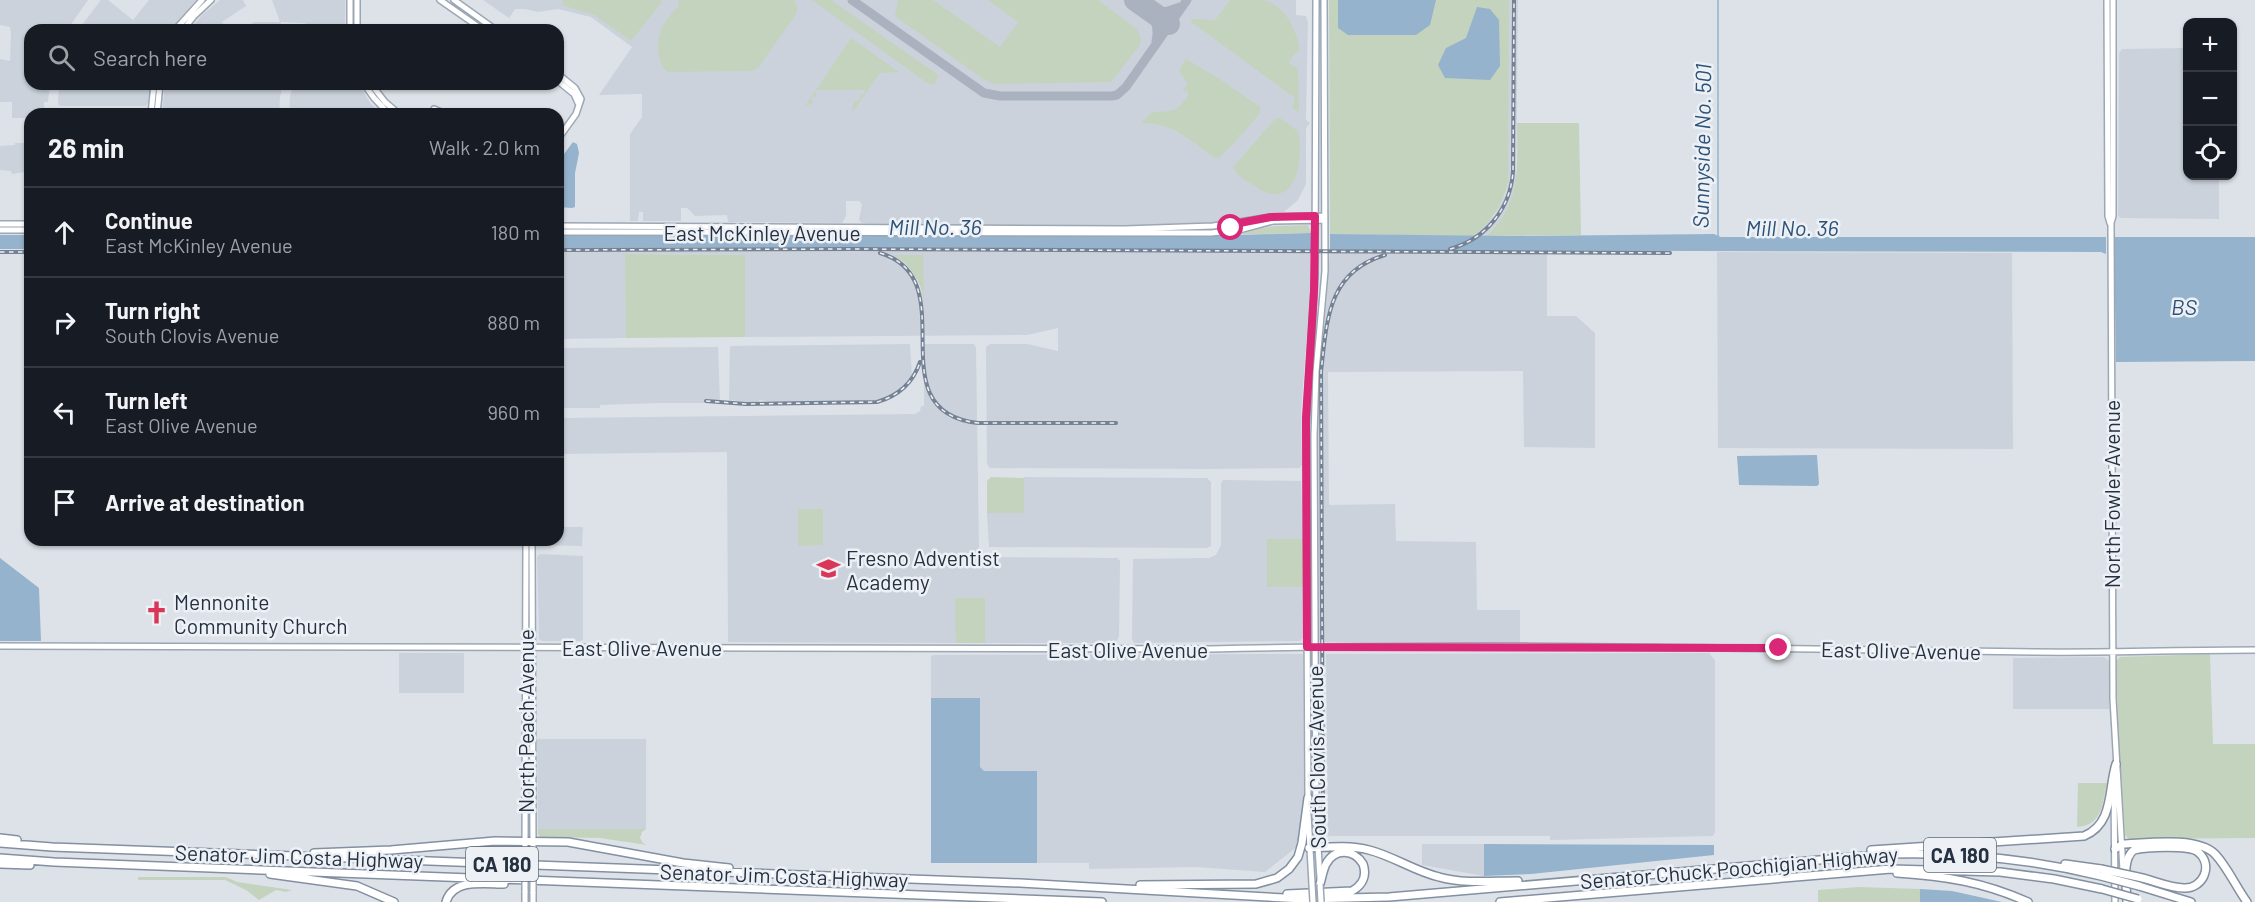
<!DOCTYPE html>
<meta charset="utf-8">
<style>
body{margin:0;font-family:Barlow,sans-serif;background:#20242c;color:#f1f3f6}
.controls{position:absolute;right:18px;top:18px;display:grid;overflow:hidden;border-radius:12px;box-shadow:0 2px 4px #0004}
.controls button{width:54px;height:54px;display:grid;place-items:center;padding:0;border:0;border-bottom:2px solid #363941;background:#171b24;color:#f1f3f6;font:30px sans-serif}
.stop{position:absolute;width:18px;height:18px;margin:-14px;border:4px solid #db2777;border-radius:50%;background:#fff}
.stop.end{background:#db2777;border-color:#fff;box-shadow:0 2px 6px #0008}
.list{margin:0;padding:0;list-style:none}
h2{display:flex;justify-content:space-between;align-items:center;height:78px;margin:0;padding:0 24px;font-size:26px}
h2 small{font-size:20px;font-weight:400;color:#9ea1a6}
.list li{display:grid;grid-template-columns:39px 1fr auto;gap:18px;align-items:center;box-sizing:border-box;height:90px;padding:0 24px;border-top:2px solid #363941}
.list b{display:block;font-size:22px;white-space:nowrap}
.list p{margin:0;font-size:20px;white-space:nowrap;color:#9ea1a6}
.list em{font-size:20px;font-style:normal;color:#9ea1a6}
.icon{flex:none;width:33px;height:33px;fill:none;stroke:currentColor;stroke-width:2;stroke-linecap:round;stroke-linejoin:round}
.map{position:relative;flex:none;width:2255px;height:902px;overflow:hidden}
.search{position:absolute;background:#171b24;box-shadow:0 2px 4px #0004;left:24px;top:24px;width:540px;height:66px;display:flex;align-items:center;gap:15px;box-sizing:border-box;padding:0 21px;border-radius:18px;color:#9ea1a6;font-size:22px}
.panel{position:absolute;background:#171b24;box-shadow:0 2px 4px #0004;left:24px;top:108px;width:540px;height:438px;border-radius:18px}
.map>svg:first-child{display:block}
.built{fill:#cbd2db;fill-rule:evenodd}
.green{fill:#c4d3be}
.water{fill:#95b3cc}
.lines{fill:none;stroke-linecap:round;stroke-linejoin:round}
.stream{stroke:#95b3cc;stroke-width:1.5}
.taxiway{stroke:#a9b2be;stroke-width:9}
.runway{stroke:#a9b2be;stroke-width:22}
.major-casing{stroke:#9ca7b5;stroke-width:8}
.highway-casing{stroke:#8390a1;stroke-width:10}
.major{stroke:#fff;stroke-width:5}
.highway{stroke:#fff;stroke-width:7}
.rail-casing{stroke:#758294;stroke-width:4}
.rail{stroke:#edf1f6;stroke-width:1.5;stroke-dasharray:4.5;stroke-linecap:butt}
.major-bridge-casing{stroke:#9ca7b5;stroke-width:8;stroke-linecap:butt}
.highway-bridge-casing{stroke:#8390a1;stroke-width:10;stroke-linecap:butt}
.major-bridge{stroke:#fff;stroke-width:5}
.highway-bridge{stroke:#fff;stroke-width:7}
.route{stroke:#db2777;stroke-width:8}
.labels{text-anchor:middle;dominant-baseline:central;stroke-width:5;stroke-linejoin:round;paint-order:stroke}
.shield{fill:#edf1f6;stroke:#616b77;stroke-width:1.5}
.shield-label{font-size:20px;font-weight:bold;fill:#253141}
.street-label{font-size:21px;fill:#253141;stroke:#edf1f6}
.poi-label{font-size:21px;fill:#253141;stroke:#edf1f6;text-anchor:start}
.water-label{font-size:22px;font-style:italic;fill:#2c5278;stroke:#edf1f6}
</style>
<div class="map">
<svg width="2255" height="902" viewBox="0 0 2255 902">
<rect width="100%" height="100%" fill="#dde2e9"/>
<path class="built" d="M0 0H88L67 30H30V84H50L48 102H44V114H30V118H12V102H0V59L10 61 11 32 10 27 0 25Z
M101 0H108L133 20 149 0H196L171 30H78Z
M220 0H243L246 6 222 22 228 30H189L202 15Z
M272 0H345V30H306L305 23 281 22V30H242L254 22H280Z
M483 0H1296V15L1306 16 1308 22 1306 120 1310 123 1306 128V184L1298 200 1284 212 1218 222 1128 226H888L862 223 859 220 862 204 859 201H846V216L842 223 728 222 727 215 695 216 687 208H681V221H643V212H639L638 221H630V134L642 117V94L599 95 632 47 591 17 558 9 538 12 525 9H515L509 18Z
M1508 0H1518L1516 183 1510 204 1499 222 1486 236H1473L1494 216 1506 193 1508 183Z
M2187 48 2188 176H2219V219L2120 218 2118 215 2119 53 2122 49Z
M59 84H150L148 104 145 106H60L58 104Z
M165 84H283L280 97 279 114H162Z
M294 84H358L371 104 383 114H289L290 96Z
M15 143H25L26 145 30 146V171L12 174 11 171 0 170V146L15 145Z
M873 247 1311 250 1310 295 1301 412 1302 465 1299 468 1207 469 990 468 987 464 986 347 990 344H1027L1058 351V328L1027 335 745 337V255L626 254V338L558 339V248ZM895 255H923V295L914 274Z
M1330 250 1547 251V316H1576L1595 333V448L1524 447 1523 371 1328 372 1329 505 1395 504 1396 541 1476 542 1477 610H1520V642H1321L1319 640 1318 414Z
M1717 252 2012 253 2013 449 1718 448Z
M910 344 912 377 897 393 881 400 779 403 759 400V403H754L729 400 730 346Z
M924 344H974L976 348 979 550 983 555 990 557 1117 558 1120 561 1119 636 1116 643H985V598H956V643L728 642 727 452 558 454V418L915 414 920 411 921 406H924Z
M718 347 720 403H659L600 405V408H558V348Z
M1024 477 1207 478 1211 482V546L1207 548 989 547 987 513H1024Z
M1223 480 1301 481 1303 539H1267V587H1303V638L1300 641 1134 643 1132 639 1133 559 1209 558 1216 555 1221 545V483Z
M558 527H583L582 546 539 545 537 543V540H558Z
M540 554 583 556V639L581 641H542L539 639 537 557Z
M399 653H464V693H399Z
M1709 653 1715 660V832L1713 836 1550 840V836H1328L1326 654Z
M1303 654 1304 799 1298 846 1265 872 1196 867 1089 869V863H1037V772L984 771 980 768V699L931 698V657L933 655Z
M2104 657 2109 661V709H2013V658Z
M537 739H646V829H538Z
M1422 844H1484V876L1422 865Z"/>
<path class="green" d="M563 0H660L662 2 631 41 595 15 562 5Z
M679 0H794L797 5V13L758 68 752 71 668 72C657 66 656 41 661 30 664 23 670 16 675 9L678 8Z
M812 0H831L934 72 938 76 934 85 927 83Z
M898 0H933L1000 47 1018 22 988 0H1098L1137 29 1141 37 1140 45 1111 82 995 84 983 79 895 16Z
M1230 0C1240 0 1255 0 1264 0 1286 6 1296 30 1300 49L1291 58 1289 63 1298 69 1299 112 1292 108 1295 98 1190 21 1193 19 1215 20Z
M1329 0H1509L1508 183C1503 204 1491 223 1473 236L1330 234Z
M851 38 899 72 880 73 854 110 852 109 854 102 860 99 861 94H864L865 90H816V97H812V104L805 106Z
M1186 59 1215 76 1260 107V113L1242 135 1239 134V138L1219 158 1213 157C1189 139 1173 123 1141 123L1152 112C1172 111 1176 113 1188 96V92L1182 90 1188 85 1179 70Z
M1280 118 1298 131C1303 151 1300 202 1267 193 1261 191 1255 186 1250 183 1243 179 1236 175 1233 167L1275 119Z
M1517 123H1579L1581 235 1486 236C1522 203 1517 168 1517 123Z
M1308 225 1311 233 1220 235 1275 226Z
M625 254 745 255V337L626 338Z
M894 255H923L924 299C920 280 911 266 894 255Z
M991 477 1024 478V513H987V481Z
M798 509H823V545L798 546Z
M1267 539H1303V587H1267Z
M955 598H985V643H956Z
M2210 654 2213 744H2255V838L2129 839 2125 835 2118 729 2116 661 2120 657Z
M2078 783H2107C2102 804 2103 825 2077 827Z
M538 829H646L642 832 640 838 643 843 647 845 600 838 540 837 538 834Z
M138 877H226L237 882 292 890 286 892 276 890 259 900 246 890 225 880H138Z
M1859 887 1920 889V902H1818V890Z"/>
<path class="water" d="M1338 0H1436L1430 25 1416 35H1348L1338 28Z
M1477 7 1490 9 1499 20 1500 66 1490 80 1445 78 1438 65 1446 48 1466 38Z
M573 142 577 144 579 153 575 173V207L572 208 558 207V162Z
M1311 233V250L873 247 558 248V235L1204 236Z
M1330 234 1512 236 1714 234 1721 237H2106V254L2101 252 1330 250Z
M0 235H30V249H0Z
M2114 237H2255V361L2116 362Z
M1817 455 1819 484 1817 486 1739 485 1737 456Z
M0 558 39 588 41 641H0Z
M931 698H980V767L984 771H1037V863H931Z
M1484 844 1714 845V855L1531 874 1484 876Z
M1920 889 1952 891 2002 902H1920Z"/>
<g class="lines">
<path class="stream" d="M1718 0V236"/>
<path class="taxiway" d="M852 0 984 93 1000 96H1112L1117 95 1126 87 1187 0
M1141 4C1153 14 1160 25 1156 41
M1148 8 1165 12 1180 7"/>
<path class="runway" d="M1135 0 1169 24"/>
<defs>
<path id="major" d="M440 0 483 30
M454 0 496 30
M2107 0 2108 216 2110 223
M2113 0V216L2111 223 2113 699 2123 870
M175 30 202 0
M183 30 194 16 211 0
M350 30V0
M357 30V0
M558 74 575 88 581 99 576 114 558 139
M558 81 574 94 578 103
M364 84 374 98 389 114
M371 84 385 102 399 114
M434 109 446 114
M151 114 154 84
M157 114 160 84
M0 224H30
M558 226 1125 229 1213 226 1271 217 1325 216
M0 230H30
M558 232 1211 233 1239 230 1273 221 1325 220
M532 540 533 855
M0 646 1211 649C1485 642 1760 649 2035 652 2108 653 2182 650 2255 650
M2114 784 2115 902
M1308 799 1306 425 1315 276 1316 0
M1308 814 1312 884
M525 855 526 540
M1320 879 1316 815 1314 436 1316 372 1325 271 1324 0
M525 891V902
M533 892V902"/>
<path id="highway" d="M0 838 17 840
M0 843 52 847 1020 883 1303 899 1389 897 1889 854C1960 852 2031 859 2101 876
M1309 848C1329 847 1350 845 1369 850 1393 856 1414 871 1439 877 1464 884 1491 881 1518 881
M2115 849 2123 844C2147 843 2197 836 2215 854 2228 868 2236 887 2247 902
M1871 850 2084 836C2114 824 2108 789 2116 764
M314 853 391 850 495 841 568 842 683 863 729 868
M0 858 54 862 1102 902
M0 864 30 865
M2065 864 2101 869
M1897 873C1945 876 1983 882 2028 902
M270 874 357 886 394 902
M1140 885 1256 884 1277 878 1289 869 1298 857 1302 843 1308 798
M2139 886 2191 902
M1287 894 1352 891C1363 885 1367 875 1363 864 1354 849 1335 848 1326 864 1323 870 1322 877 1320 884
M446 902C453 878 485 884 504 884
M1500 902 1891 869 2000 872 2054 879 2102 889
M2127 902C2127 888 2121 859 2134 850 2145 847 2189 845 2198 852 2214 865 2203 889 2184 888 2169 888 2153 880 2138 877"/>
</defs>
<use href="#major" class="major-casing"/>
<use href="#highway" class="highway-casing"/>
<use href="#major" class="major"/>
<use href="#highway" class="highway"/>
<defs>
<path id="rail" d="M1450 249C1486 239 1511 208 1513 171L1514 0
M558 250 856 249 1670 253
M0 252H30
M880 253C968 279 873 411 978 423H1116
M706 401 746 404 877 402C898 396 913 383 920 362
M1323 833 1321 372C1327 321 1327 272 1385 255"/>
</defs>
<use href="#rail" class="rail-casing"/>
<use href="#rail" class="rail"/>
<defs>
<path id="major-bridge" d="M525 855V891
M533 855V892
M1312 884 1313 902
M1320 884 1321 902"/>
<path id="highway-bridge" d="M2101 869 2138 877
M2101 876 2139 886
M2102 889 2138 899"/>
</defs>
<use href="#major-bridge" class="major-bridge-casing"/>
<use href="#highway-bridge" class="highway-bridge-casing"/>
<use href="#major-bridge" class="major-bridge"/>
<use href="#highway-bridge" class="highway-bridge"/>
</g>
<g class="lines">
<path class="route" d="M1231 228 1234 224 1271 217 1315 216 1314 291 1306 418 1307 647 1779 648"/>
</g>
<defs>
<symbol id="school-bare" viewBox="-9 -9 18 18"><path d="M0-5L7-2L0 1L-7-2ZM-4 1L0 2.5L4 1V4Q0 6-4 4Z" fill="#da3657" stroke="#edf1f6" stroke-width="2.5" paint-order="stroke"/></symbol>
<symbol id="church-bare" viewBox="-9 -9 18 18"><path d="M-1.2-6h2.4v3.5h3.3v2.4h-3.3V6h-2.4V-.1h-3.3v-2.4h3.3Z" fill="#da3657" stroke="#edf1f6" stroke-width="2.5" paint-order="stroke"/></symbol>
</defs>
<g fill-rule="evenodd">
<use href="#school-bare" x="812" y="552" width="33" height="33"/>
<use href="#church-bare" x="140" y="596" width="33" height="33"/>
</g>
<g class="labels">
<g class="shield">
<rect x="1924" y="838" width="72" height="34" rx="4.5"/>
<rect x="466" y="847" width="72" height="34" rx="4.5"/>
</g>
<g class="shield-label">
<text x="1960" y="855">CA 180</text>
<text x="502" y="864">CA 180</text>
</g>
<g class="street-label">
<text x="762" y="232">East McKinley Avenue</text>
<text transform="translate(2111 494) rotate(-90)">North Fowler Avenue</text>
<text x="642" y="647">East Olive Avenue</text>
<text x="1128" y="649">East Olive Avenue</text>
<text transform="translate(1901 650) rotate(1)">East Olive Avenue</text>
<text transform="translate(525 721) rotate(-90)">North Peach Avenue</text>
<text transform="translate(1316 757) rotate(-91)">South Clovis Avenue</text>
<text transform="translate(299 856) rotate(2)">Senator Jim Costa Highway</text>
<text transform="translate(1739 867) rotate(-5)">Senator Chuck Poochigian Highway</text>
<text transform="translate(784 875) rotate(2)">Senator Jim Costa Highway</text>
</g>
<g class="poi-label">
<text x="846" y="557">Fresno Adventist<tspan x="846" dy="24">Academy</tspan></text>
<text x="174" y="601">Mennonite<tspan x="174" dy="24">Community Church</tspan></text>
</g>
<g class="water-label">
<text transform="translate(1701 146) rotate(-89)">Sunnyside No. 501</text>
<text x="935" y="226">Mill No. 36</text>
<text x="1792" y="227">Mill No. 36</text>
<text x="2184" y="306">BS</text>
</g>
</g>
</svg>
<div class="controls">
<button>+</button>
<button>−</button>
<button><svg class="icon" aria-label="locate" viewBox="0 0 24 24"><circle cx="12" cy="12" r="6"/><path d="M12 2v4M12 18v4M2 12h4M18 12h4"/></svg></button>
</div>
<div class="stop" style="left:1231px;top:228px"></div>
<div class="stop end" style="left:1779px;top:648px"></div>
<div class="search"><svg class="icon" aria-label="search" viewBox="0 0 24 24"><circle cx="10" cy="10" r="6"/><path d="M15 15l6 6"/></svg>Search here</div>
<section class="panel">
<h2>26 min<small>Walk · 2.0 km</small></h2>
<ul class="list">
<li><svg class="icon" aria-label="ahead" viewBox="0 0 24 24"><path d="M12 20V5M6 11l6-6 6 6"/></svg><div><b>Continue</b><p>East McKinley Avenue</p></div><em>180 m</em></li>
<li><svg class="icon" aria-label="right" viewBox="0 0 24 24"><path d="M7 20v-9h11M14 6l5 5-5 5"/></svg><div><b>Turn right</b><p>South Clovis Avenue</p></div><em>880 m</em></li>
<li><svg class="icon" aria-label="left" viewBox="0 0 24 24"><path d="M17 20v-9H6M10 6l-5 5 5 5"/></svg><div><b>Turn left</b><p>East Olive Avenue</p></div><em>960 m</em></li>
<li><svg class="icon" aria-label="arrive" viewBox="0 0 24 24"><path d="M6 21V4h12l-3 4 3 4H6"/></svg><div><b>Arrive at destination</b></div></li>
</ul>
</section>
</div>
